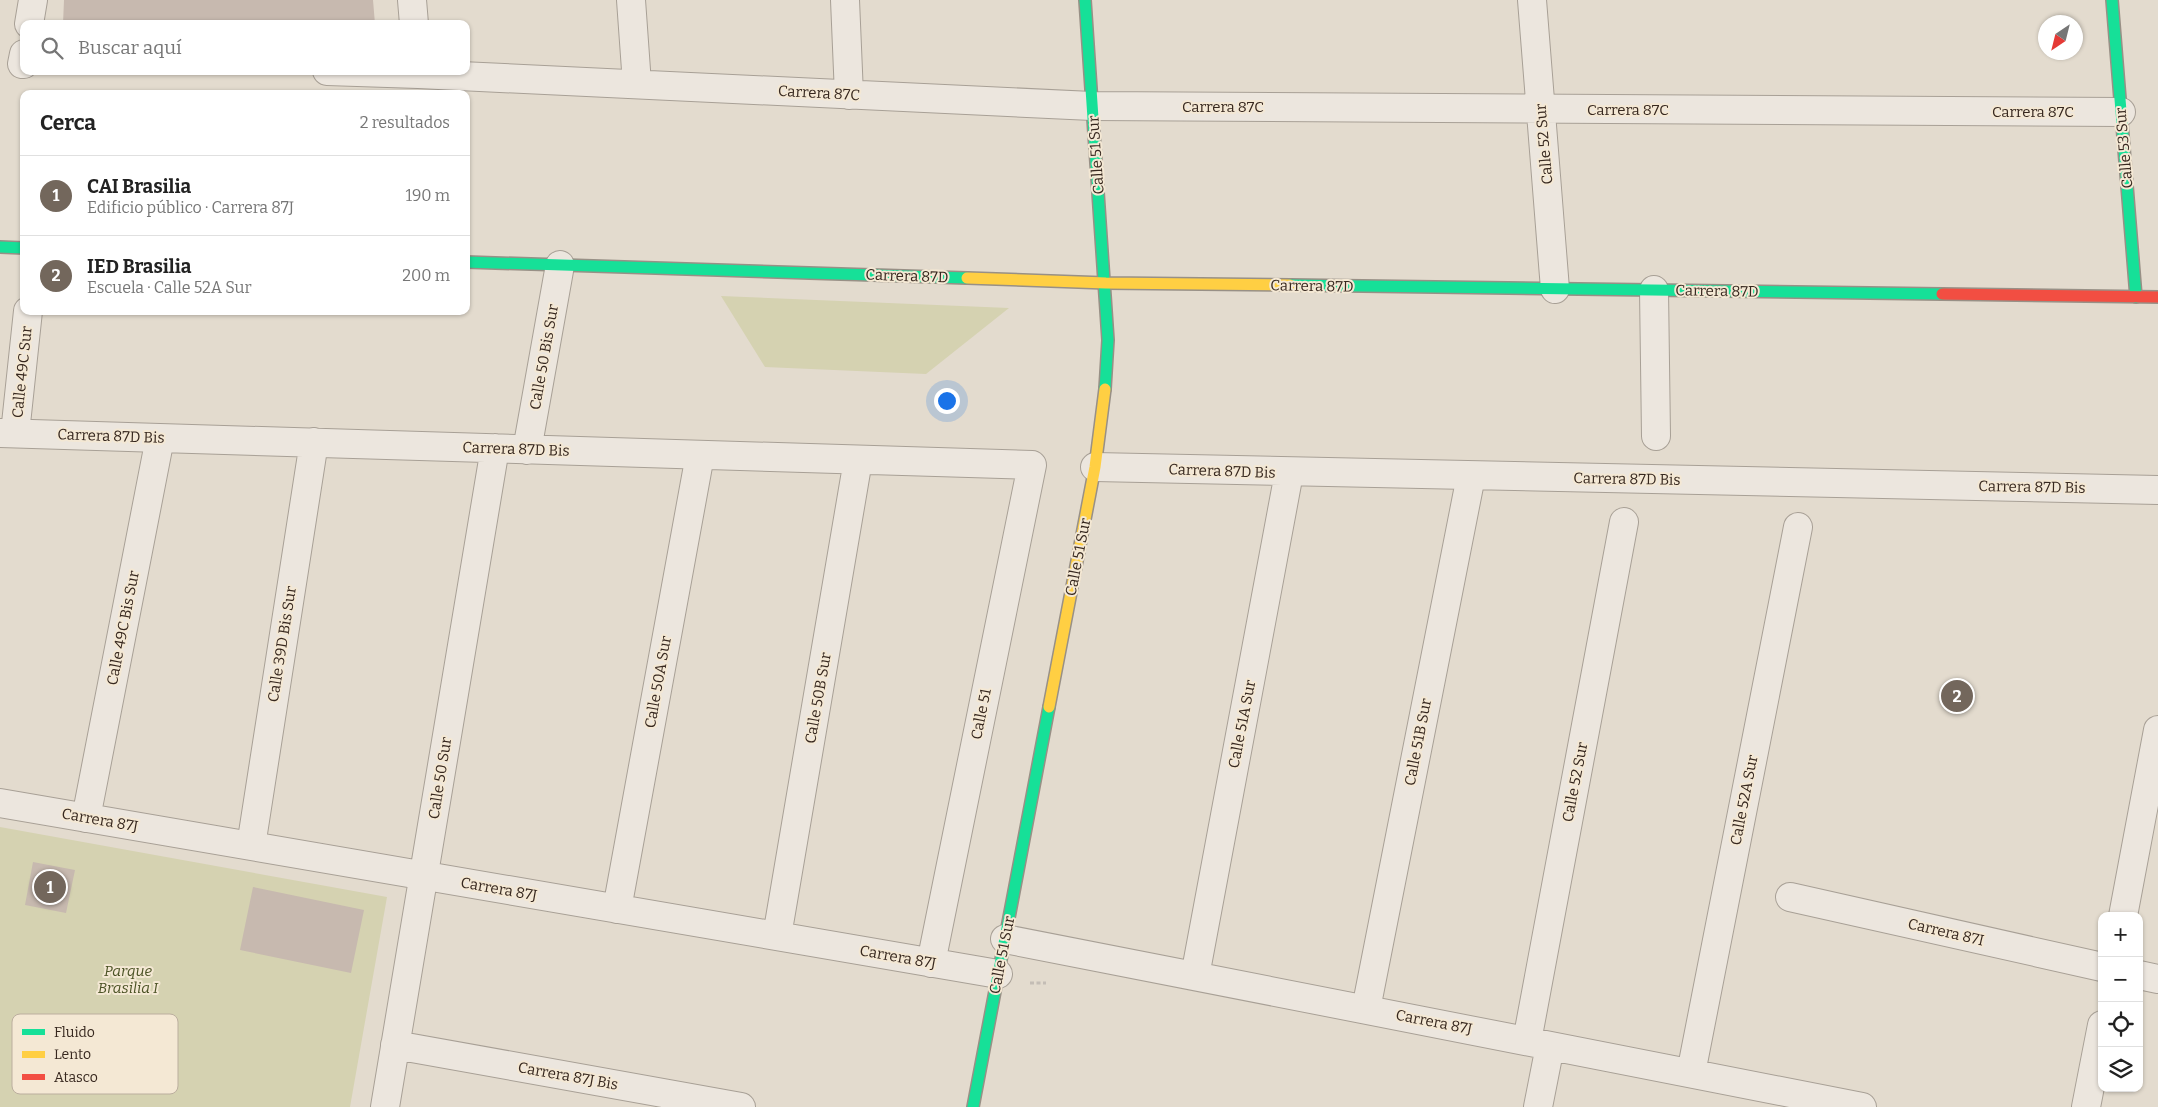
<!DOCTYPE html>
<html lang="es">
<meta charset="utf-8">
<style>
body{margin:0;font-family:Bitter,serif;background:#f2f2f2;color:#222}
.controls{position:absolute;right:15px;bottom:15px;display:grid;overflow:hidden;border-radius:10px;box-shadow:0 1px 4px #0004}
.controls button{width:45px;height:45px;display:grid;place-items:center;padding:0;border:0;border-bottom:1px solid #e0e0e0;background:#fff;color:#222;font:25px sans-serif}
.compass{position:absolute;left:2038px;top:15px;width:45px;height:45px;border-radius:50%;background:#fff;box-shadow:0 1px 4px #0004;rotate:215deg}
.you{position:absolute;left:946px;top:400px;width:18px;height:18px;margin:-12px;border:4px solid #fff;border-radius:50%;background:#1a73e8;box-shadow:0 0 0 8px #1a73e833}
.badge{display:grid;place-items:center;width:32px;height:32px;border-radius:50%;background:#73675c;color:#fff;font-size:16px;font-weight:700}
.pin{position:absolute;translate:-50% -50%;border:2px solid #fff;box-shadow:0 1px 5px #0006}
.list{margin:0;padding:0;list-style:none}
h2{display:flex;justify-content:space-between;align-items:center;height:65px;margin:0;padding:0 20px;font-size:21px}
h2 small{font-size:16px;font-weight:400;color:#767676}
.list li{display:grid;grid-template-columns:32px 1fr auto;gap:15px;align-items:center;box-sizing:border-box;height:80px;padding:0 20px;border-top:1px solid #e0e0e0}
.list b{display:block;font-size:19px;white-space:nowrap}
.list p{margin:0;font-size:16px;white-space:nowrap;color:#767676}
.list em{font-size:16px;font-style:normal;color:#767676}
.icon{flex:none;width:28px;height:28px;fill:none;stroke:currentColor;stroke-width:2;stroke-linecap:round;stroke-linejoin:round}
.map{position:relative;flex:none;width:2158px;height:1107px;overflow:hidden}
.search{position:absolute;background:#fff;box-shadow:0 1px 4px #0004;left:20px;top:20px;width:450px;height:55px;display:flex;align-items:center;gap:12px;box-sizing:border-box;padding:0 18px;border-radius:10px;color:#767676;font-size:19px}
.panel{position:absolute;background:#fff;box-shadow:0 1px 4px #0004;left:20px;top:90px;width:450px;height:225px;border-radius:10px}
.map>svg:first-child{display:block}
.green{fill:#d5d2b1}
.building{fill:#c7b9af}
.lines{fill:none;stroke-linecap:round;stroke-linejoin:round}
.street-casing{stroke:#a8a096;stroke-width:30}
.fast-casing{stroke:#989086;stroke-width:14}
.slow-casing{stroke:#989086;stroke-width:14}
.jam-casing{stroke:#989086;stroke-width:14}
.path{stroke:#c4bdb5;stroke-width:3;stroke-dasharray:4 2.5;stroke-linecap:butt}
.street{stroke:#ece6de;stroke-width:28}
.fast{stroke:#16e098;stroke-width:11}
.slow{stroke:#ffcf43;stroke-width:11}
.jam{stroke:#f24e42;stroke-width:11}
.labels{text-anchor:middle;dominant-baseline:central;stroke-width:4;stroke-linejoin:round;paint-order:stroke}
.street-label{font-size:15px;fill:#37281f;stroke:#f4e8d4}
.park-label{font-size:15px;font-style:italic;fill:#4c5326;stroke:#f4e8d4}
.key{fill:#f4e8d4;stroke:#bbae9e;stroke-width:1}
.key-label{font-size:14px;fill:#37281f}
</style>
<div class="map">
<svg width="2158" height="1107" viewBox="0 0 2158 1107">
<rect width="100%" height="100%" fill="#e3dbce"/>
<path class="green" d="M721 296 1009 308 926 374 765 367Z
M0 827 387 897 350 1107H0Z"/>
<path class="building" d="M64 0H373L375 24H63Z
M33 862 75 870 66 913 25 905Z
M253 887 364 910 351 973 240 950Z"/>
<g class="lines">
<defs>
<path id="street" d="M412 0 414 24
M631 0 637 84
M845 0 849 95
M1532 0 1555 289
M29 24 33 0
M24 54 22 64H24
M327 71 418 74 1092 106 2121 112
M1654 290 1656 436
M0 433 1032 465 931 963
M15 433 28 311
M527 450 560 265
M1095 467 2158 490
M0 803 998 974
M86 818 160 438
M251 846 314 442
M1790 897 2102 967
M617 909 700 455
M2123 916 2158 730
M777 936 858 460
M1005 939 1862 1107
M2139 975 2158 979
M1195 976 1289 473
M1366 1009 1471 476
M1527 1041 1624 522
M395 1045 741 1107
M1691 1073 1798 527
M385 1107 495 448
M1538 1107 1550 1046
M2086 1107 2102 1025"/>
<path id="fast" d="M1085 0 1108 340 1105 389
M2112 0 2136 297
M0 247 24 248
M466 262 967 278
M1290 285 1942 294
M973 1107 1049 707"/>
<path id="slow" d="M967 278 1106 283 1290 285
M1049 707 1095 467 1105 389"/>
<path id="jam" d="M1942 294 2158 297"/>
</defs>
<use href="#street" class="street-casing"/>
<use href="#fast" class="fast-casing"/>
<use href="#slow" class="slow-casing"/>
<use href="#jam" class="jam-casing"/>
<path class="path" d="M1030 983H1046"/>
<use href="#street" class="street"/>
<use href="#fast" class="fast"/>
<use href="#slow" class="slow"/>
<use href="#jam" class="jam"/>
</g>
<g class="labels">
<g class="street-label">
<text transform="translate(819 93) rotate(3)">Carrera 87C</text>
<text x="1223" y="107">Carrera 87C</text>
<text x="1628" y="110">Carrera 87C</text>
<text x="2033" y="112">Carrera 87C</text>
<text transform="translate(1544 144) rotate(-95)">Calle 52 Sur</text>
<text transform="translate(2124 148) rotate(-95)">Calle 53 Sur</text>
<text transform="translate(1096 155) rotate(-94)">Calle 51 Sur</text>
<text transform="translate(907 276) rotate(2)">Carrera 87D</text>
<text transform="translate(1312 286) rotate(1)">Carrera 87D</text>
<text transform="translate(1717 291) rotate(1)">Carrera 87D</text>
<text transform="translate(544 357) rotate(-80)">Calle 50 Bis Sur</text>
<text transform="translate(22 372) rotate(-84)">Calle 49C Sur</text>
<text transform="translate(111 436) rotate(2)">Carrera 87D Bis</text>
<text transform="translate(516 449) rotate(2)">Carrera 87D Bis</text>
<text transform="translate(1222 471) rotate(2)">Carrera 87D Bis</text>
<text transform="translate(1627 479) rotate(1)">Carrera 87D Bis</text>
<text transform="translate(2032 487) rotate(1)">Carrera 87D Bis</text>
<text transform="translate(1078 557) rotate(-79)">Calle 51 Sur</text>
<text transform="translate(123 628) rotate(-79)">Calle 49C Bis Sur</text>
<text transform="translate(282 644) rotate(-81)">Calle 39D Bis Sur</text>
<text transform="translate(658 682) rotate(-80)">Calle 50A Sur</text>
<text transform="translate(818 698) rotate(-80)">Calle 50B Sur</text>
<text transform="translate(981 714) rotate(-79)">Calle 51</text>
<text transform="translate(1242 724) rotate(-79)">Calle 51A Sur</text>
<text transform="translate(1418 742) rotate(-79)">Calle 51B Sur</text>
<text transform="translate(440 778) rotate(-81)">Calle 50 Sur</text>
<text transform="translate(1575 782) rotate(-79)">Calle 52 Sur</text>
<text transform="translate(1744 800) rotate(-79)">Calle 52A Sur</text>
<text transform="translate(100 820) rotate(10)">Carrera 87J</text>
<text transform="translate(499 889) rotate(10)">Carrera 87J</text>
<text transform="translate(1946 932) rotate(13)">Carrera 87I</text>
<text transform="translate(1002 955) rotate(-79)">Calle 51 Sur</text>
<text transform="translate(898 957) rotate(10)">Carrera 87J</text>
<text transform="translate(1434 1022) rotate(11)">Carrera 87J</text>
<text transform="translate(568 1076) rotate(10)">Carrera 87J Bis</text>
</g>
<g class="park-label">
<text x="128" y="971">Parque<tspan x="128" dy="17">Brasilia I</tspan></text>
</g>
</g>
<rect x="12" y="1014" width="166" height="80" rx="8" class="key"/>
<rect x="22" y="1029" width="23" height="6" fill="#16e098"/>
<rect x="22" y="1051" width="23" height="7" fill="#ffcf43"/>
<rect x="22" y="1074" width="23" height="6" fill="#f24e42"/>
<g class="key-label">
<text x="54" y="1037">Fluido</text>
<text x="54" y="1059">Lento</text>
<text x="54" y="1082">Atasco</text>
</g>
</svg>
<div class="controls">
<button>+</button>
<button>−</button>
<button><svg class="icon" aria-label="locate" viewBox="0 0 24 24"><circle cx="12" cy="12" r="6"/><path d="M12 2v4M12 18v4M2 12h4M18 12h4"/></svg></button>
<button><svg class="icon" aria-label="layers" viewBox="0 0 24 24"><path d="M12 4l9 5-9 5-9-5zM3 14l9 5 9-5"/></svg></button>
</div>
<svg class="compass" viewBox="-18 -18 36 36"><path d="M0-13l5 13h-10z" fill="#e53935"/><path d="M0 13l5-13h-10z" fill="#767676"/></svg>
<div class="you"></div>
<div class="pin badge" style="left:50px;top:887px">1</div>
<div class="pin badge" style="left:1957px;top:696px">2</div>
<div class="search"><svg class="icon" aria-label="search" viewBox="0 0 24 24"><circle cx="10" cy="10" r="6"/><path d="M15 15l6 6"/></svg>Buscar aquí</div>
<section class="panel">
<h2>Cerca<small>2 resultados</small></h2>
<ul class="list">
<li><span class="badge">1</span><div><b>CAI Brasilia</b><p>Edificio público · Carrera 87J</p></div><em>190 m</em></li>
<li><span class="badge">2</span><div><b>IED Brasilia</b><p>Escuela · Calle 52A Sur</p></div><em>200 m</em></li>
</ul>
</section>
</div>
